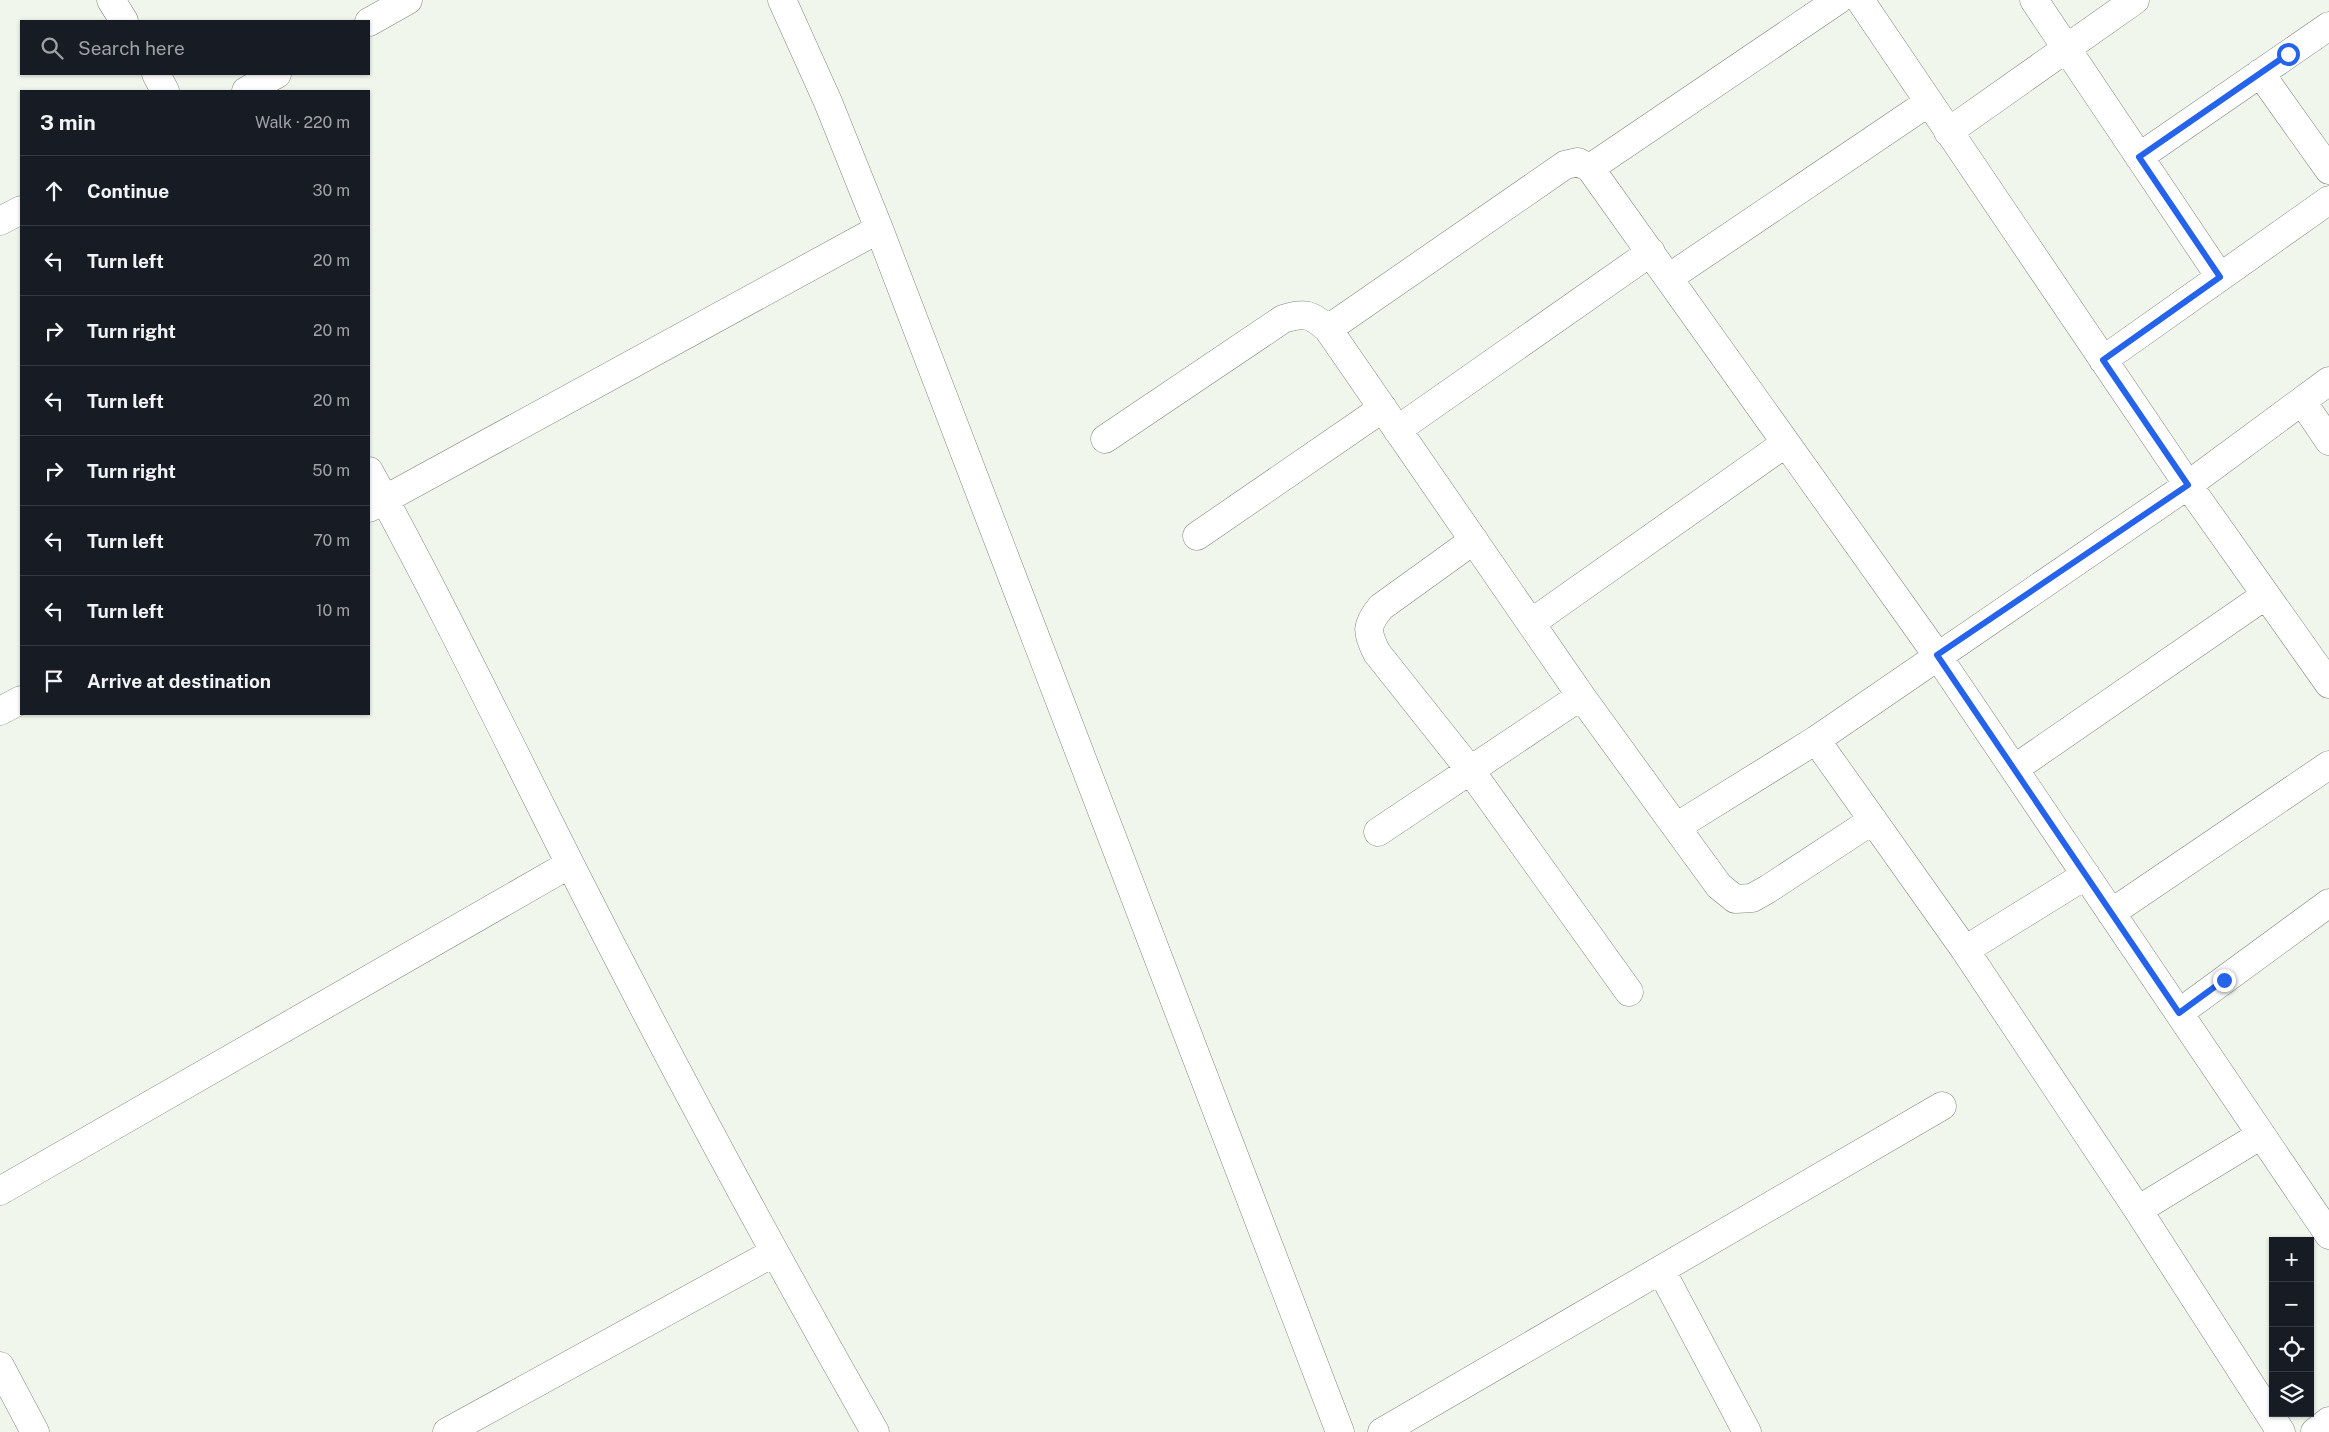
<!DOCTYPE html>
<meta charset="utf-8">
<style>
body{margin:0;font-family:"Public Sans",sans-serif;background:#20242c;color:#f1f3f6}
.controls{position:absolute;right:15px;bottom:15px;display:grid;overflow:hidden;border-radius:0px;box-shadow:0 1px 4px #0004}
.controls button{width:45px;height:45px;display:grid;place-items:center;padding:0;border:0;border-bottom:1px solid #363941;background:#171b24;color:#f1f3f6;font:25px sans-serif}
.stop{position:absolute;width:15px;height:15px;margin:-11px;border:4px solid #2563eb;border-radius:50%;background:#fff}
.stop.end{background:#2563eb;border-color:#fff;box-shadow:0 1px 5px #0008}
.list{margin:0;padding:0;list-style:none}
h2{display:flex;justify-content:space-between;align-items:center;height:65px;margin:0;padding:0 20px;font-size:21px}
h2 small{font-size:16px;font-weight:400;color:#9ea1a6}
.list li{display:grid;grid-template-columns:32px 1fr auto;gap:15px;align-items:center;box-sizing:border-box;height:70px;padding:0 20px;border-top:1px solid #363941}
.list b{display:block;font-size:19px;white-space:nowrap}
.list em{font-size:16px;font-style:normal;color:#9ea1a6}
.icon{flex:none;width:28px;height:28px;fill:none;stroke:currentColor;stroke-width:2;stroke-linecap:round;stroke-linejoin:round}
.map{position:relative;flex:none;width:2329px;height:1432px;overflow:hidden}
.search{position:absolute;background:#171b24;box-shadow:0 1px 4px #0004;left:20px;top:20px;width:350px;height:55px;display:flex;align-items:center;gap:12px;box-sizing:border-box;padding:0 18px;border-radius:0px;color:#9ea1a6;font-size:19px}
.panel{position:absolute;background:#171b24;box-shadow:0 1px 4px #0004;left:20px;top:90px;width:350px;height:625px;border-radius:0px}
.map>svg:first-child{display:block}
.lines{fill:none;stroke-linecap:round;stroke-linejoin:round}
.minor-casing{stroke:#81877e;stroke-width:29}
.minor{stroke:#fff;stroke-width:28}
.route{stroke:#2563eb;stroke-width:6}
</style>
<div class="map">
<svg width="2329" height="1432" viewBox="0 0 2329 1432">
<rect width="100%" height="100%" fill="#f0f6ec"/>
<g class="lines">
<defs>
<path id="minor" d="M111 0 124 21
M782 0 828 102 879 229 1340 1432
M1860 0 2188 485 2329 684
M2034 0 2220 277
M369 22 408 0
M2260 73 2329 170
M156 74 165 91
M246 91 277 74
M1948 132 2135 0
M2139 157 2329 26
M1590 168 1838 0
M0 221 21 210
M1670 277 1929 102
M1328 329 1565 165 1578 162 1590 168 1937 655 2329 1235
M2103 360 2329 200
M2302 401 2329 441
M1397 430 1651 252
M1105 439 1283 319C1305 312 1311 314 1328 329L1581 696 1676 827 1816 740 1965 950 2138 1210 2281 1432
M369 471C440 600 504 733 570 864 667 1056 769 1245 875 1432
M369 508 879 229
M1197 536 1383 408
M1474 540 1381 607C1366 625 1366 632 1377 653L1470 770 1629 992
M1531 623 1786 443
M0 711 21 700
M1816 740 2188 485 2329 381
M2014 769 2266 595
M1676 827 1719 886 1735 899 1752 898 1768 889 1873 820
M1378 832 1581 696
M2111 913 2329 765
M1965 950 2086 875
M2179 1013 2329 903
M0 1191 570 864
M2138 1210 2261 1135
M1661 1270 1747 1432
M0 1366 35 1432
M447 1432 773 1253
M1382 1432 1942 1106
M2315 1432 2329 1421"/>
</defs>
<use href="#minor" class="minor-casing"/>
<use href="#minor" class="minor"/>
</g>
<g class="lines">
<path class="route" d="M2224 980 2179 1013 1937 655 2188 485 2103 360 2220 277 2139 157 2288 54"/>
</g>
</svg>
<div class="controls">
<button>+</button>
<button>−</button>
<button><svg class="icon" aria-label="locate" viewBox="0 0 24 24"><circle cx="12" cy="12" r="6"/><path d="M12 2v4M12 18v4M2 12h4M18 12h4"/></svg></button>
<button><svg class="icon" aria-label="layers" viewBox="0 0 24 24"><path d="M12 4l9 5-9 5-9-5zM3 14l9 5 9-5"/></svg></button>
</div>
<div class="stop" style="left:2288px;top:54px"></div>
<div class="stop end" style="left:2224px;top:980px"></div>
<div class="search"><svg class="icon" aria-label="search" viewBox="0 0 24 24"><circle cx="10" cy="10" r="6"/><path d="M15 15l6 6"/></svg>Search here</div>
<section class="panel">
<h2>3 min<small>Walk · 220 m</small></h2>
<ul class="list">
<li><svg class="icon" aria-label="ahead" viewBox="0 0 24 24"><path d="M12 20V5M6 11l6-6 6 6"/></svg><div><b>Continue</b></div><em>30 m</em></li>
<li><svg class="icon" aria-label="left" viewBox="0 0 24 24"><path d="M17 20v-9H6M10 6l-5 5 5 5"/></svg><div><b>Turn left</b></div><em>20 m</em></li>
<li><svg class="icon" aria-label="right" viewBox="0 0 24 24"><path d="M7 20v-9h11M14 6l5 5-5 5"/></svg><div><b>Turn right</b></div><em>20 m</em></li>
<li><svg class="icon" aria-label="left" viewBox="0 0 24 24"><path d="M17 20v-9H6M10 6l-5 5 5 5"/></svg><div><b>Turn left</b></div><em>20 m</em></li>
<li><svg class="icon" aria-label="right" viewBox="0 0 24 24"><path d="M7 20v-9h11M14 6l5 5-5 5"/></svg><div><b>Turn right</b></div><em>50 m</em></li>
<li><svg class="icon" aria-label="left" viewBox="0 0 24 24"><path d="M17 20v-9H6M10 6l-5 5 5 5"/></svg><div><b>Turn left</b></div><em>70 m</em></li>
<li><svg class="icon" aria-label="left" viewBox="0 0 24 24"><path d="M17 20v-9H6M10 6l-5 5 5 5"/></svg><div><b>Turn left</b></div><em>10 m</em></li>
<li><svg class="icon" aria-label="arrive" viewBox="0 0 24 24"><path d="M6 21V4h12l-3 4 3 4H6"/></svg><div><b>Arrive at destination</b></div></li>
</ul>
</section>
</div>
